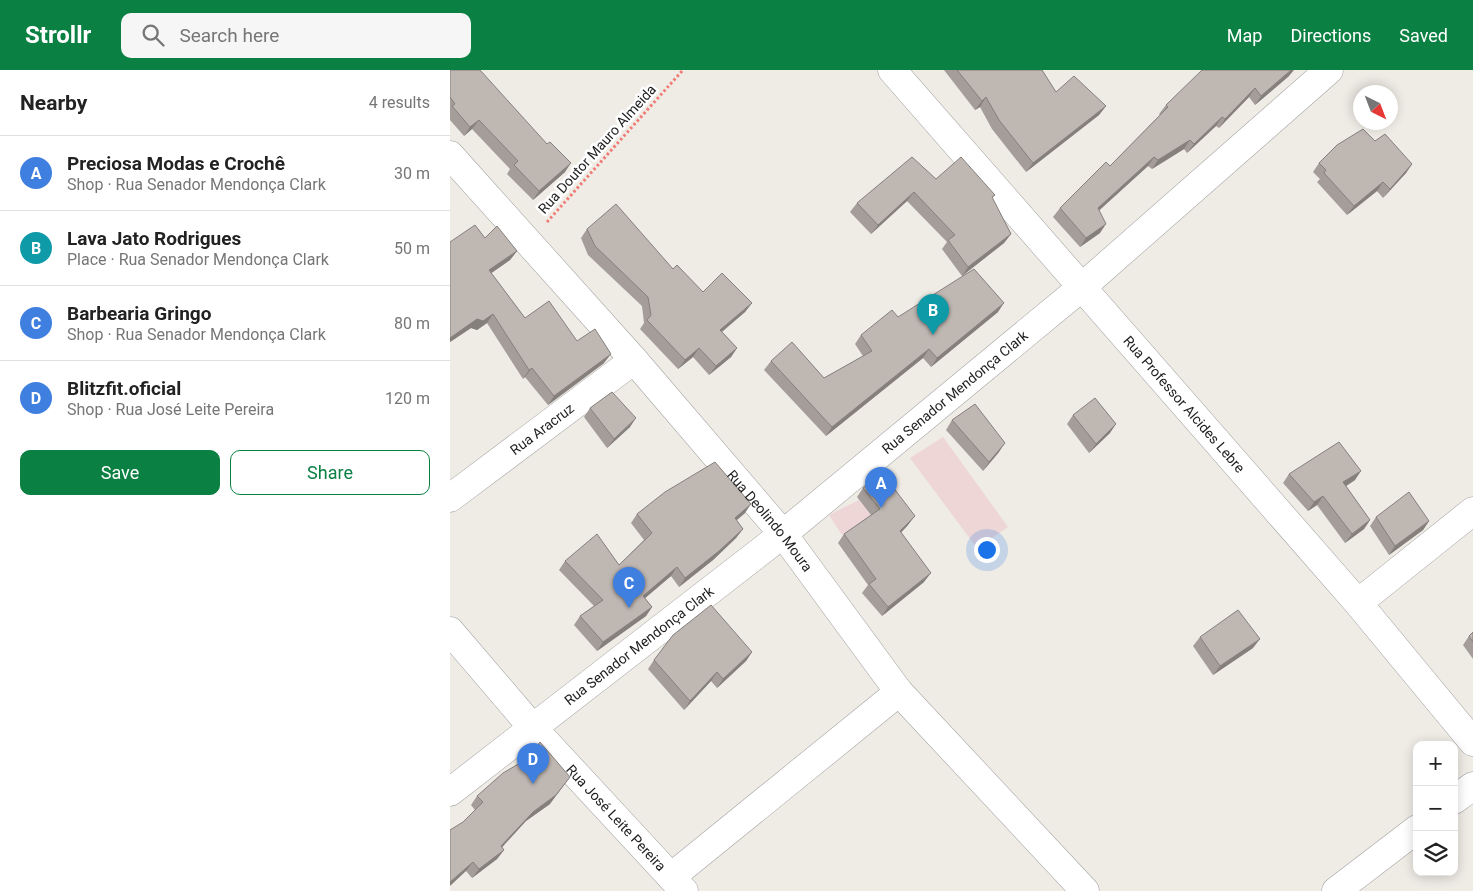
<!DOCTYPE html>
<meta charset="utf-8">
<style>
body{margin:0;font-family:Roboto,sans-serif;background:#f6f6f6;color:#222}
.controls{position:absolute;right:15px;bottom:15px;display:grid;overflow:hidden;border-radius:10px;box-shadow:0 2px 12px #0003}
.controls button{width:45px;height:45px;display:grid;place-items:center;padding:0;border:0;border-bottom:1px solid #e0e0e0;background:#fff;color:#222;font:25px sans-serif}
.compass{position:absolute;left:903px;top:15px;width:45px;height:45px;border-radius:50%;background:#fff;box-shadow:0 2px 12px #0003;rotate:138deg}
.you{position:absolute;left:536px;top:479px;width:18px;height:18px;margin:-12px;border:4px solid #fff;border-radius:50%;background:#1a73e8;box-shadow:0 0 0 8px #1a73e833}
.badge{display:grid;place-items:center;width:32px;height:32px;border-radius:50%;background:#0b8043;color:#fff;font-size:16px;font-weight:700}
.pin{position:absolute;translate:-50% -41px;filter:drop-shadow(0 1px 2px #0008)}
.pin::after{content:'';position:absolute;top:26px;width:18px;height:15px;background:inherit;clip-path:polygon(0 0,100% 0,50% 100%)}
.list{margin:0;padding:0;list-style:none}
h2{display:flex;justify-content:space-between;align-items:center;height:65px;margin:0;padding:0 20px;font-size:21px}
h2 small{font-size:16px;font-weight:400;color:#767676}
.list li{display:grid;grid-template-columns:32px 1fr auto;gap:15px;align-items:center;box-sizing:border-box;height:75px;padding:0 20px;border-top:1px solid #e0e0e0}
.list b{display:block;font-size:19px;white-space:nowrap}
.list p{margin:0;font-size:16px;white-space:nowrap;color:#767676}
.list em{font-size:16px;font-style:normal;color:#767676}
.actions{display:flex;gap:10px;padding:15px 20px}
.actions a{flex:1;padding:11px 0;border:1px solid #0b8043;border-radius:10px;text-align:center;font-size:18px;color:#0b8043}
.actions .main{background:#0b8043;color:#fff}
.icon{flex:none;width:28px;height:28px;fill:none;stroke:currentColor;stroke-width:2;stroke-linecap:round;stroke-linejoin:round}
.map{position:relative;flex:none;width:1023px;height:821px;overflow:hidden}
header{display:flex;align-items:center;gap:30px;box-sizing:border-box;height:70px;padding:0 25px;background:#0b8043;color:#fff}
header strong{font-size:24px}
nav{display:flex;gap:28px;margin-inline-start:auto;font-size:18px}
.search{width:350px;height:45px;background:#f6f6f6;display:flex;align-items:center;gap:12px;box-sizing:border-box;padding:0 18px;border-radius:10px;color:#767676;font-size:19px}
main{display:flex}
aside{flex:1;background:#fff}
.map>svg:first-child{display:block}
.commercial{fill:#eed6d6}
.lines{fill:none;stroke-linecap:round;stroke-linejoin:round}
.minor-casing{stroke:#a2a2a2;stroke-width:29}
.path{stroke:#f07c75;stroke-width:3;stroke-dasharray:2.5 2.5;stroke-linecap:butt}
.minor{stroke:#fff;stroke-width:28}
.wall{fill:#a49d99}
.shaded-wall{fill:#86807d}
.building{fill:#bfb7b2;stroke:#86807d}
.labels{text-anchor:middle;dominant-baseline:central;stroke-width:5;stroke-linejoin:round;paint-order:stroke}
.street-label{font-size:14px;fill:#1e1e1e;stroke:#fff}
</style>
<header>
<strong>Strollr</strong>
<div class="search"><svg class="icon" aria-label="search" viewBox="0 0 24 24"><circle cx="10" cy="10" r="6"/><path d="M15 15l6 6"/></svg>Search here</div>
<nav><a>Map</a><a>Directions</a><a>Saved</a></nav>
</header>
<main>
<aside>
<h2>Nearby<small>4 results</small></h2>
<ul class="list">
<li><span class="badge" style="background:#3f7fe0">A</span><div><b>Preciosa Modas e Crochê</b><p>Shop · Rua Senador Mendonça Clark</p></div><em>30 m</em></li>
<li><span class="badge" style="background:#0f9aa8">B</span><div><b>Lava Jato Rodrigues</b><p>Place · Rua Senador Mendonça Clark</p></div><em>50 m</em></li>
<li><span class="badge" style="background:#3f7fe0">C</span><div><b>Barbearia Gringo</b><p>Shop · Rua Senador Mendonça Clark</p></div><em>80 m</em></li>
<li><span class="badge" style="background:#3f7fe0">D</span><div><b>Blitzfit.oficial</b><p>Shop · Rua José Leite Pereira</p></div><em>120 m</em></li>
</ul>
<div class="actions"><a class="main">Save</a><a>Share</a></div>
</aside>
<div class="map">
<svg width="1023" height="821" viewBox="0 0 1023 821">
<rect width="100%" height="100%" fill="#efebe5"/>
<path class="commercial" d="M493 367 558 457 527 478 460 388Z
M409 430 422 446 392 465 379 445Z"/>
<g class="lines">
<defs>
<g id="minor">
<path id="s1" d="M442 0 908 533 1023 672"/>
<path id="s2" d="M0 85 184 290 333 464 449 622 635 821"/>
<path id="s3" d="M0 428 184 290"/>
<path d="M908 533 1023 441"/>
<path id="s4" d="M0 561 82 657 234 821"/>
<path id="s5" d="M0 722 333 464 632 217 879 0"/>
<path d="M1004 730 1023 716"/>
<path d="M221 807 449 622"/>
<path d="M886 821 967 759"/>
</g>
</defs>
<use href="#minor" class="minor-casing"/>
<path class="path" d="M97 152 233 0"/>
<use href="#minor" class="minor"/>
</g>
<path class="wall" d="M0 0 115 102 83 130 57 104 60 99 22 59 14 66 0 50Z
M494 0H592L606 22 656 36 649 45 576 102 542 59 530 37 525 40Z
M839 6 805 35 799 27 769 58 766 56 737 83 734 79 702 99 698 96 649 140 650 163 630 177 603 147 610 138 660 96 710 45 709 44 716 35Z
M925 71 962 94 956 103 933 128 927 121 897 145 867 112 870 109 863 102 869 93Z
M486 109 545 125 542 128 561 164 554 173 512 206 492 179 497 172 457 131 421 164 400 142 407 133Z
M137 159 223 199 253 222 302 233 295 242 272 262 287 278 281 287 259 305 243 287 228 299 190 259 194 253 192 236 138 185 131 168Z
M35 168 67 181 60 190 41 203 75 248 127 271 154 293 98 335 75 307 73 309 37 253 27 260 21 258 0 272V172Z
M548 242 481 297 473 288 376 366 314 300 321 291 374 308 413 286 405 274 411 265 448 247Z
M140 338 180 357 157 378 134 347Z
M623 345 660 363 639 383 617 354Z
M502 350 549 382 533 401 496 360Z
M839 404 905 410 896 416 920 450 914 459 895 473 867 435 858 441 833 413Z
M413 418 458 455 451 463 474 512 432 546 412 523 418 515 388 473 394 464 421 445 407 427Z
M295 443 286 451 293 459 286 468 263 490 229 517 221 506 195 528 202 537 196 546 147 581 124 555 130 546 144 536 109 500 115 491 169 495 194 470 181 453 187 444Z
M926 447 979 451 973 460 939 485 920 456Z
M1023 562V589L1013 575 1019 566Z
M750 567 803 578 763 605 743 576Z
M302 582 296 591 267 618 261 611 234 640 198 599 204 590Z
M27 726 100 734 76 751 52 777 54 780 47 789 22 808 16 801 25 740 21 735Z"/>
<path class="shaded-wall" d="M841 0H844L839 6 805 35 811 26Z
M805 18 799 27 769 58 775 49Z
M536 27 530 37 525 40 532 31Z
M656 36 649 45 576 102 583 93Z
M772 47 766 56 737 83 744 74Z
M29 50 22 59 14 66 20 57Z
M740 70 734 79 702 99 708 90Z
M704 87 698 96 642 147 648 138Z
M121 93 115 102 83 130 89 121Z
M962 94 956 103 933 128 940 119Z
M933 112 927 121 897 145 904 136Z
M464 122 457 131 421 164 428 155Z
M656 154 650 163 630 177 636 168Z
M561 164 554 173 512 206 518 197Z
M67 181 60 190 33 209 39 200Z
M302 233 295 242 263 269 270 260Z
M554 233 548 242 481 297 487 288Z
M43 244 37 253 27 260 21 258 0 272V268L27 249Z
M249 278 243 287 228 299 235 290Z
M287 278 281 287 259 305 266 296Z
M479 279 473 288 376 366 382 357Z
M161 284 154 293 98 335 104 326Z
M82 298 75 307 73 309 79 300Z
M186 348 180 357 157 378 164 369Z
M666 354 660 363 639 383 646 374Z
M555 373 549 382 533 401 539 392Z
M911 401 905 410 887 422 893 412Z
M873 426 867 435 858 441 864 432Z
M301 434 295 443 278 457 285 448Z
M465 446 458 455 443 470 450 461Z
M920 450 914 459 895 473 902 464Z
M979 451 973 460 939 485 945 476Z
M293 459 286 468 263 490 229 517 235 508Z
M227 497 221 506 187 535 193 526Z
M481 503 474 512 432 546 438 537Z
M202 537 196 546 147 581 153 572Z
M810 569 803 578 763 605 770 596Z
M302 582 296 591 267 618 273 609Z
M267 602 261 611 234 640 240 631Z
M120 707 100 734 76 751 45 785 51 776 83 742Z
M54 780 47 789 22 808 29 799Z
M23 792 16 801 0 816V812Z"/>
<path class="building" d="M0 0H30L97 74 100 72 121 93 89 121 64 95 68 91 29 50 20 57 2 36 5 34 0 27Z
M507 0H592L606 22 624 6 656 36 583 93 549 50 536 27 532 31Z
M752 0H841L811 26 805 18 775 49 772 47 744 74 740 70 708 90 704 87 648 138 656 154 636 168 610 138 656 92 660 96 718 37 716 35Z
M913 59 925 71 935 64 962 94 940 119 933 112 904 136 874 103 876 100 869 93 887 75Z
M462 87 486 109 511 87 545 125 542 127 561 164 518 197 498 170 505 165 464 122 428 155 407 133Z
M166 134 223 199 227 195 253 222 272 203 302 233 270 260 287 278 266 296 249 278 235 290 197 250 201 245 198 227 145 176 137 159Z
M25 155 35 168 47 156 67 181 39 200 75 248 99 231 127 271 145 259 161 284 104 326 82 298 79 300 43 244 33 251 27 249 0 268V172Z
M524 199 554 233 487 288 479 279 382 357 321 291 342 272 374 308 422 281 411 265 442 240 448 247Z
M162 322 186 348 164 369 140 338Z
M645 328 666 354 646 374 623 345Z
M525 334 555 373 539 392 502 350Z
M889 372 911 401 893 412 920 450 902 464 873 426 864 432 839 404Z
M265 392 301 434 285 448 293 459 269 481 235 508 227 497 193 526 202 537 153 572 130 546 153 530 115 491 147 464 169 495 202 463 187 444 215 422Z
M433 404 465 446 450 461 481 503 438 537 419 514 426 509 394 464 430 439 413 418Z
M959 422 979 451 945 476 926 447Z
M261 535 302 582 273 609 267 602 240 631 204 590 223 565Z
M788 540 810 569 770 596 750 567Z
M1023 562V572L1019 566Z
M90 672 120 707 106 725 83 742 51 776 54 780 29 799 23 792 0 812V760L13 752 33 732 27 726 53 703 77 689Z"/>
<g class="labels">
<g class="street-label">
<text transform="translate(147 79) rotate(-48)">Rua Doutor Mauro Almeida</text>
<text stroke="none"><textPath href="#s5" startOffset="644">Rua Senador Mendonça Clark</textPath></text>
<text stroke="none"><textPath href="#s1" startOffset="444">Rua Professor Alcides Lebre</textPath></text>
<text stroke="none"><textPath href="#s3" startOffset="115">Rua Aracruz</textPath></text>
<text stroke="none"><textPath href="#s2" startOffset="486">Rua Deolindo Moura</textPath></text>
<text stroke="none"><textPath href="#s5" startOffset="239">Rua Senador Mendonça Clark</textPath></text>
<text stroke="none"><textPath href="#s4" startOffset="250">Rua José Leite Pereira</textPath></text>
</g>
</g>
</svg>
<div class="controls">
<button>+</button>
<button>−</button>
<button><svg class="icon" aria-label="layers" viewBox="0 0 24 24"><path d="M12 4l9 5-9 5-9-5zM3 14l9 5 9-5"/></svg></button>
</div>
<svg class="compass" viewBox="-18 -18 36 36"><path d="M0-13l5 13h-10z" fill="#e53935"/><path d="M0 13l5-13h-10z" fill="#767676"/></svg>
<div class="you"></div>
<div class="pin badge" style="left:431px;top:438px;background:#3f7fe0">A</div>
<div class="pin badge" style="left:483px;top:265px;background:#0f9aa8">B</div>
<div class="pin badge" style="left:179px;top:538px;background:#3f7fe0">C</div>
<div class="pin badge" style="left:83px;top:714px;background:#3f7fe0">D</div>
</div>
</main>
